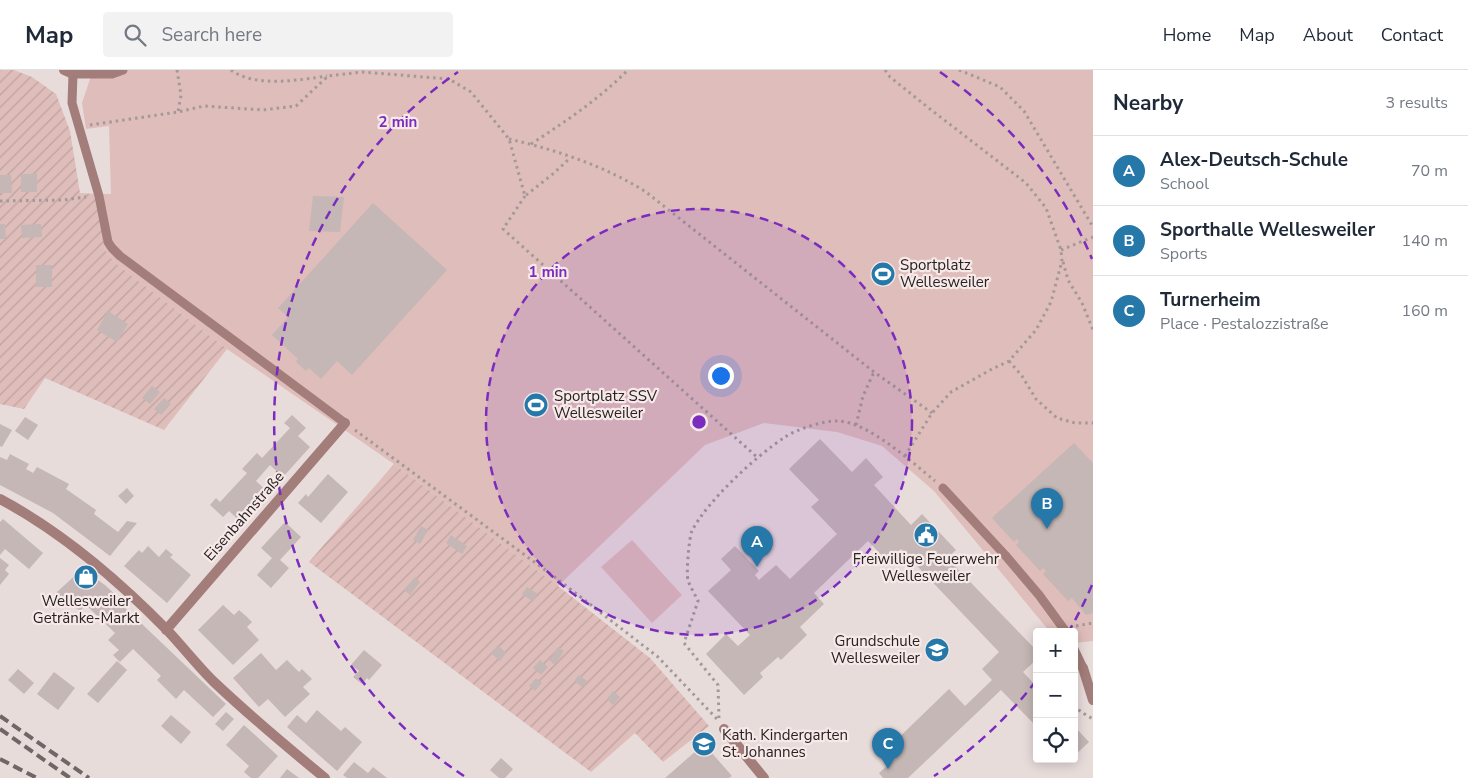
<!DOCTYPE html>
<meta charset="utf-8">
<style>
body{margin:0;font-family:"Nunito Sans",sans-serif;background:#f2f2f3;color:#1f2937}
.controls{position:absolute;right:15px;bottom:15px;display:grid;overflow:hidden;border-radius:5px;box-shadow:0 2px 12px #0003}
.controls button{width:45px;height:45px;display:grid;place-items:center;padding:0;border:0;border-bottom:1px solid #e0e1e3;background:#fff;color:#1f2937;font:25px sans-serif}
.you{position:absolute;left:720px;top:305px;width:18px;height:18px;margin:-12px;border:4px solid #fff;border-radius:50%;background:#1a73e8;box-shadow:0 0 0 8px #1a73e833}
.badge{display:grid;place-items:center;width:32px;height:32px;border-radius:50%;background:#2678a9;color:#fff;font-size:16px;font-weight:700}
.pin{position:absolute;translate:-50% -41px;filter:drop-shadow(0 1px 2px #0008)}
.pin::after{content:'';position:absolute;top:26px;width:18px;height:15px;background:inherit;clip-path:polygon(0 0,100% 0,50% 100%)}
.list{margin:0;padding:0;list-style:none}
h2{display:flex;justify-content:space-between;align-items:center;height:65px;margin:0;padding:0 20px;font-size:21px}
h2 small{font-size:16px;font-weight:400;color:#747a83}
.list li{display:grid;grid-template-columns:32px 1fr auto;gap:15px;align-items:center;box-sizing:border-box;height:70px;padding:0 20px;border-top:1px solid #e0e1e3}
.list b{display:block;font-size:19px;white-space:nowrap}
.list p{margin:0;font-size:16px;white-space:nowrap;color:#747a83}
.list em{font-size:16px;font-style:normal;color:#747a83}
.icon{flex:none;width:28px;height:28px;fill:none;stroke:currentColor;stroke-width:2;stroke-linecap:round;stroke-linejoin:round}
.map{position:relative;flex:none;width:1093px;height:708px;overflow:hidden}
header{display:flex;align-items:center;gap:30px;box-sizing:border-box;height:70px;padding:0 25px;background:#fff;border-bottom:1px solid #e0e1e3}
header strong{font-size:24px}
nav{display:flex;gap:28px;margin-inline-start:auto;font-size:18px}
.search{width:350px;height:45px;background:#f2f2f3;display:flex;align-items:center;gap:12px;box-sizing:border-box;padding:0 18px;border-radius:5px;color:#747a83;font-size:19px}
main{display:flex}
aside{flex:1;background:#fff}
.map>svg:first-child{display:block}
.green{fill:#dfbdba}
.garden{fill:url(#garden-furrows)}
.building{fill:#c4b7b6}
.lines{fill:none;stroke-linecap:round;stroke-linejoin:round}
.path{stroke:#a29998;stroke-width:3;stroke-dasharray:2.5 4;stroke-linecap:butt}
.lane{stroke:#a37d7a;stroke-width:9}
.street{stroke:#a37d7a;stroke-width:10}
.rail{stroke:#6e6766;stroke-width:4;stroke-dasharray:10 5;stroke-linecap:butt}
.ring{fill:none;stroke:#7b2cbf;stroke-width:2.5;stroke-dasharray:9 6}
.labels{text-anchor:middle;dominant-baseline:central;stroke-width:4.5;stroke-linejoin:round;paint-order:stroke}
.poi-label{font-size:15px;fill:#272222;stroke:#f6e9e8;text-anchor:start}
.street-label{font-size:15px;fill:#272222;stroke:#f6e9e8}
.centre{fill:#7b2cbf;stroke:#f6e9e8;stroke-width:2.5}
.ring-label{font-size:15px;text-anchor:middle;font-weight:bold;fill:#7b2cbf;stroke:#f6e9e8;stroke-width:4.5;stroke-linejoin:round;paint-order:stroke}
</style>
<header>
<strong>Map</strong>
<div class="search"><svg class="icon" aria-label="search" viewBox="0 0 24 24"><circle cx="10" cy="10" r="6"/><path d="M15 15l6 6"/></svg>Search here</div>
<nav><a>Home</a><a>Map</a><a>About</a><a>Contact</a></nav>
</header>
<main>
<div class="map">
<svg width="1093" height="708" viewBox="0 0 1093 708">
<defs>
<pattern id="garden-furrows" width="10" height="10" patternUnits="userSpaceOnUse" patternTransform="scale(1.25)"><rect width="10" height="10" fill="#dfbdba"/><path d="M-1 1l2-2M0 10L10 0M9 11l2-2" fill="none" stroke="#bfa2a0"/></pattern>
</defs>
<rect width="100%" height="100%" fill="#e8dcdb"/>
<path class="green" d="M93 0H1093V571L1074 573V562H1050L934 421 882 376 837 362 764 353 705 375 558 516 394 394 227 279 114 192 105 180 96 124H111L109 56 86 59 82 33Z
M632 470 682 525 652 553 601 497Z"/>
<path class="garden" d="M0 0H14L32 7 56 24 70 61 80 123 96 124 105 180 114 192 227 279 164 360 45 308 24 339 0 334Z
M394 394 558 516 650 588 709 656 663 692 635 663 591 702 309 492Z"/>
<path class="building" d="M21 104H37V122H21Z
M0 105H11L12 123H0Z
M313 126 344 127 340 162 309 161Z
M373 133 447 200 352 305 337 291 321 309 309 298 306 301 296 292 298 289 272 265 288 247 278 238Z
M0 154H5L6 169H0Z
M41 154 42 167 22 168 21 155Z
M36 195H52V217H36Z
M108 241 128 254 117 272 97 260Z
M152 316 160 322 150 334 142 328Z
M164 328 171 334 161 345 154 339Z
M292 345 306 358 298 366 310 377 283 407 270 395 256 411 269 423 242 453 229 441 223 447 210 435 216 428 220 432 247 403 242 399 257 383 262 388 290 358 284 353Z
M25 347 38 355 28 370 15 361Z
M0 354 12 360 2 377 0 376Z
M820 369 852 402 866 388 883 407 874 415 911 455 922 444 956 480 947 488 1037 581V589L1023 602 1037 617V657L1001 620 908 708H883L879 703 896 688 887 679 949 619 965 636 992 610 982 599 999 582 901 479 888 492 868 471 814 523 824 534 800 557 807 565 781 590 778 587 760 603 763 607 744 625 706 584 726 564 738 576 750 565 708 521 731 500 721 489 735 476 759 501 755 505 759 510 776 495 790 509 837 464 811 437 819 430 789 399Z
M1074 373 1093 393V543L1086 545 1072 528 1068 531 1043 504 1046 501 1043 498 1040 501 1016 475 1019 472 1017 469 1014 472 992 448Z
M10 384 29 394 26 399 33 403 37 397 69 414 66 419 96 440 94 444 118 462 127 451 137 453 110 486 53 443 0 415V387L7 390Z
M328 404 348 422 321 453 298 433 306 424 308 427Z
M127 418 134 426 126 434 118 426Z
M3 449 43 483 29 499 5 479 0 485V452Z
M285 452 301 467 280 490 289 498 271 518 257 505 272 488 261 478Z
M421 456 428 460 420 474 413 470Z
M451 465 467 476 462 484 446 473Z
M148 476 159 487 166 479 173 485 170 487 191 505 167 533 124 496 139 480 142 483Z
M0 488 9 495 5 500 9 504 0 515Z
M82 499 105 515 124 533 122 535 226 634 213 647 184 620 176 629 157 610 161 606 133 579 120 592 113 585 119 580 108 570 115 563 86 535 80 541 56 523Z
M415 507 420 512 410 525 404 520Z
M527 517 538 524 533 532 522 524Z
M223 535 234 545 239 540 247 547 252 552 247 557 259 570 233 595 198 560Z
M498 575 506 583 500 591 491 583Z
M558 577 564 581 555 595 549 590Z
M364 580 382 595 369 610 367 608 362 614 353 607 359 601 351 595Z
M261 583 276 600 287 590 299 602 302 599 312 609 303 617 310 624 285 647 268 629 259 637 233 608Z
M540 590 548 597 541 605 533 598Z
M117 591 127 600 98 633 87 624Z
M18 599 34 613 24 624 8 610Z
M54 602 75 618 58 640 37 624Z
M579 605 587 611 582 617 574 611Z
M536 608 542 613 535 621 529 616Z
M613 621 620 627 613 635 607 629Z
M317 640 341 661 345 657 362 672 337 701 287 657 297 645 306 653Z
M226 642 234 649 223 661 215 654Z
M171 645 191 662 181 674 161 656Z
M244 655 278 686 258 708H251L244 702 249 696 226 675Z
M1074 656 1089 672 1074 686Z
M704 674 732 706 729 708H665Z
M501 688 513 699 505 708H499L490 700Z
M354 692 368 703 373 697 387 708H347L343 705Z
M287 699 299 708H280Z"/>
<g class="lines">
<path class="path" d="M177 0 181 25 178 42
M231 0C255 18 299 10 327 6
M885 0 890 7 930 39 1026 113 1046 138 1061 180 1062 191 1051 232 1036 260 1009 291 992 299 951 322 932 343 905 386
M959 0 1000 17 1024 41 1093 157
M90 55 178 42 204 36 263 40 296 36 328 6 362 2 449 9 471 22 509 69 525 126 554 103 570 88
M509 69C556 80 605 96 646 122L874 302 932 343
M531 74C565 52 599 29 628 0
M525 126 503 159 758 388
M0 131 63 130 86 127
M1061 180 1093 167
M1063 192 1068 210 1082 233 1093 260
M1009 291 1022 306 1036 329 1057 348 1075 353H1093
M856 355 863 326 874 302
M355 360 556 508 658 587 717 649
M1076 556 1093 553
M1074 635 1081 642 1093 649
M719 648 718 615 684 573 698 531C695 524 690 517 688 510 686 504 689 467 692 461 707 431 756 386 785 367 797 359 825 350 839 351 869 353 912 392 935 411"/>
<path class="lane" d="M123 0 112 4H73L72 33 99 126 108 172 112 178 120 186 345 353
M943 418 1005 485 1039 525 1066 562
M1074 579 1083 598"/>
<path class="street" d="M64 0 73 4
M0 429C62 462 118 510 167 560 183 577 197 595 213 611 249 645 287 677 325 708
M166 560 345 353
M1083 598 1093 630
M724 659 764 708"/>
<path class="rail" d="M0 646 89 708
M0 659 70 708
M0 689 37 708"/>
</g>
<circle cx="699" cy="352" r="213" fill="#7b2cbf" fill-opacity=".12"/>
<g class="ring">
<circle cx="699" cy="352" r="213"/>
<path d="M1092 515A425 425 0 0 1 1069 561M1036 611A425 425 0 0 1 934 706M464 706A425 425 0 0 1 458 2M940 2A425 425 0 0 1 1092 189"/>
</g>
<defs>
<symbol id="stadium-disc" viewBox="-11 -11 22 22"><circle r="9.5" fill="#2678a9" stroke="#f6e9e8"/><path d="M0-5a6.5 5 0 1 0 0 10a6.5 5 0 1 0 0-10ZM-3.5-1.8h7v3.6h-7Z" fill="#fff"/></symbol>
<symbol id="civic-disc" viewBox="-11 -11 22 22"><circle r="9.5" fill="#2678a9" stroke="#f6e9e8"/><path d="M-.6-6.5H3V-4.5H.6V-3L4-1V1h2V6H-6V1h2V-1L-.6-3ZM-1.2 2.5V6h2.4V2.5Z" fill="#fff"/></symbol>
<symbol id="shop-disc" viewBox="-11 -11 22 22"><circle r="9.5" fill="#2678a9" stroke="#f6e9e8"/><path d="M-5-2.5h2.3a2.7 3.5 0 0 1 5.4 0H5L5.5 6h-11ZM-1.5-2.5h3a1.5 2.3 0 0 0-3 0Z" fill="#fff"/></symbol>
<symbol id="school-disc" viewBox="-11 -11 22 22"><circle r="9.5" fill="#2678a9" stroke="#f6e9e8"/><path d="M0-5L7-2L0 1L-7-2ZM-4 1L0 2.5L4 1V4Q0 6-4 4Z" fill="#fff"/></symbol>
</defs>
<g fill-rule="evenodd">
<use href="#stadium-disc" x="869" y="190" width="28" height="28"/>
<use href="#stadium-disc" x="522" y="321" width="28" height="28"/>
<use href="#civic-disc" x="912" y="451" width="28" height="28"/>
<use href="#shop-disc" x="72" y="493" width="28" height="28"/>
<use href="#school-disc" x="923" y="566" width="28" height="28"/>
<use href="#school-disc" x="690" y="660" width="28" height="28"/>
</g>
<g class="labels">
<g class="poi-label">
<text x="900" y="195">Sportplatz<tspan x="900" dy="17">Wellesweiler</tspan></text>
<text x="554" y="326">Sportplatz SSV<tspan x="554" dy="17">Wellesweiler</tspan></text>
<text x="926" y="489" text-anchor="middle">Freiwillige Feuerwehr<tspan x="926" dy="17">Wellesweiler</tspan></text>
<text x="86" y="531" text-anchor="middle">Wellesweiler<tspan x="86" dy="17">Getränke-Markt</tspan></text>
<text x="920" y="571" text-anchor="end">Grundschule<tspan x="920" dy="17">Wellesweiler</tspan></text>
<text x="722" y="665">Kath. Kindergarten<tspan x="722" dy="17">St. Johannes</tspan></text>
</g>
<g class="street-label">
<text transform="translate(244 446) rotate(-49)">Eisenbahnstraße</text>
</g>
</g>
<circle cx="699" cy="352" r="8" class="centre"/>
<g class="ring-label">
<text x="398" y="57">2 min</text>
<text x="548" y="207">1 min</text>
</g>
</svg>
<div class="controls">
<button>+</button>
<button>−</button>
<button><svg class="icon" aria-label="locate" viewBox="0 0 24 24"><circle cx="12" cy="12" r="6"/><path d="M12 2v4M12 18v4M2 12h4M18 12h4"/></svg></button>
</div>
<div class="you"></div>
<div class="pin badge" style="left:757px;top:497px">A</div>
<div class="pin badge" style="left:1047px;top:459px">B</div>
<div class="pin badge" style="left:888px;top:699px">C</div>
</div>
<aside>
<h2>Nearby<small>3 results</small></h2>
<ul class="list">
<li><span class="badge">A</span><div><b>Alex-Deutsch-Schule</b><p>School</p></div><em>70 m</em></li>
<li><span class="badge">B</span><div><b>Sporthalle Wellesweiler</b><p>Sports</p></div><em>140 m</em></li>
<li><span class="badge">C</span><div><b>Turnerheim</b><p>Place · Pestalozzistraße</p></div><em>160 m</em></li>
</ul>
</aside>
</main>
